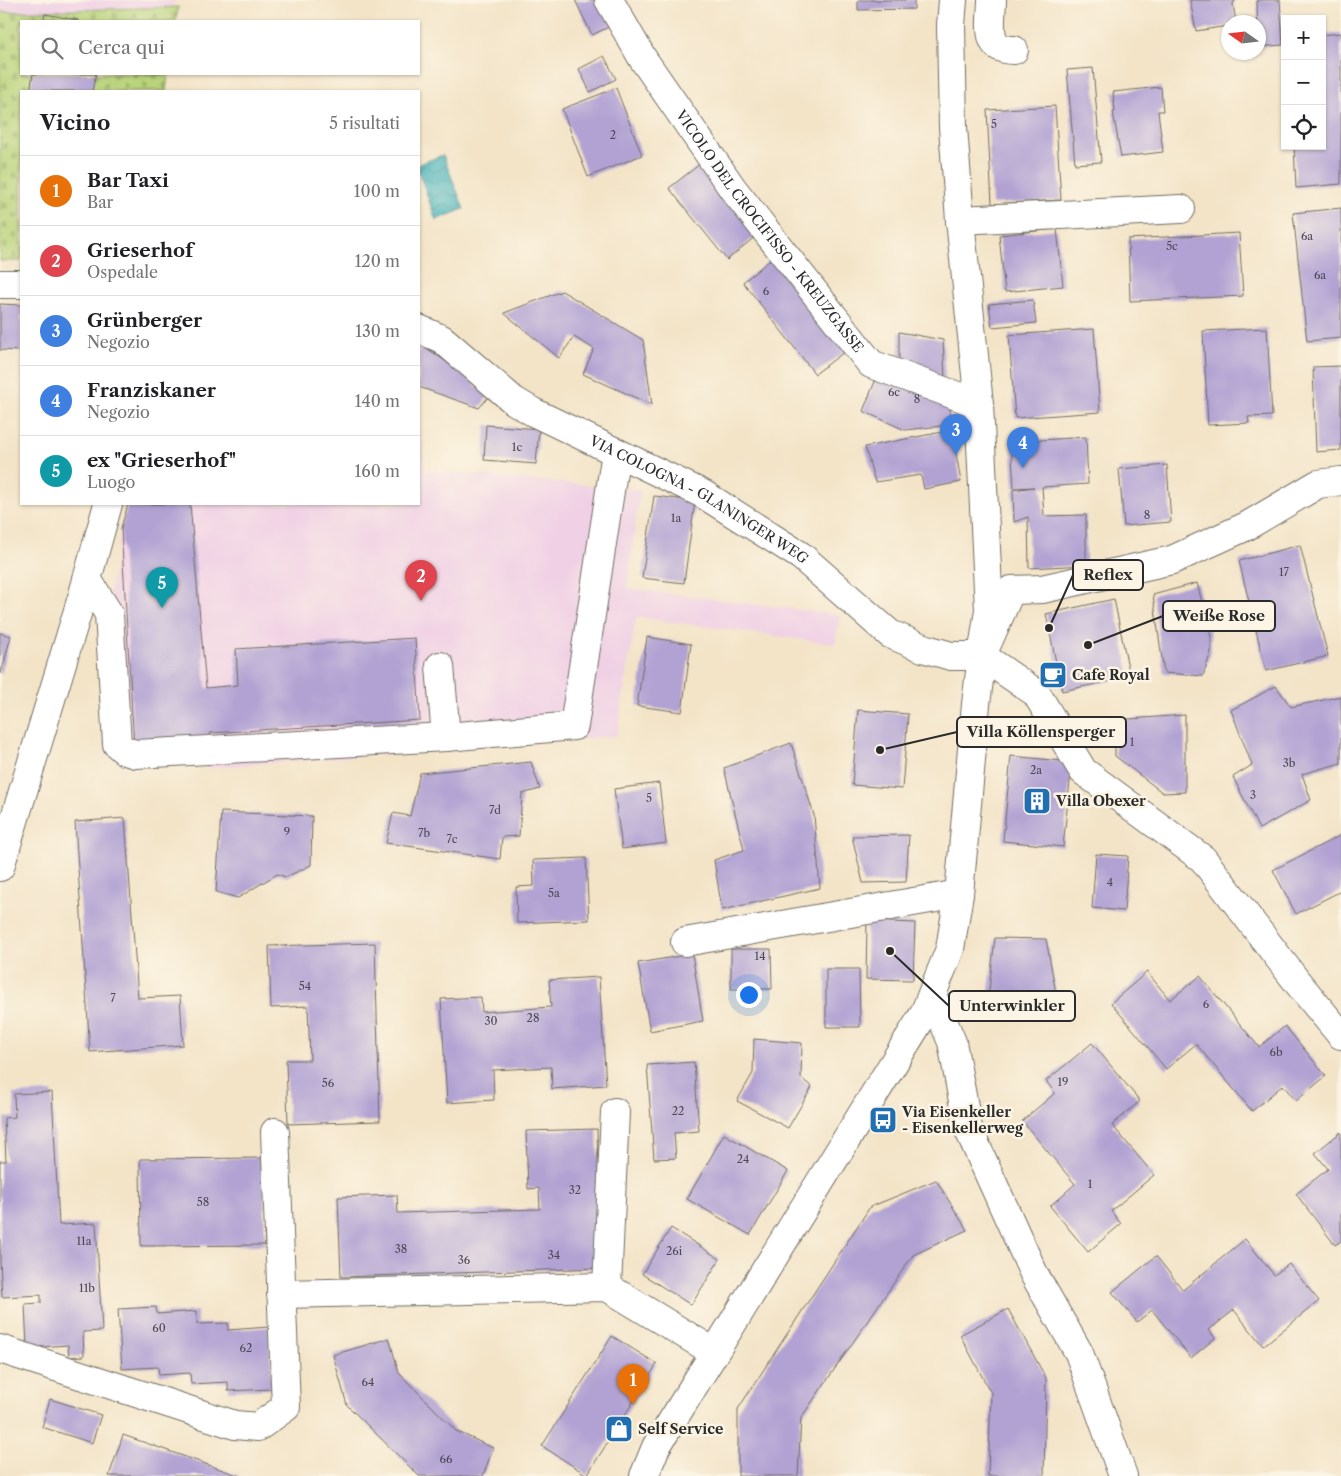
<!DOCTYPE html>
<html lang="it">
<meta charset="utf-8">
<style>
body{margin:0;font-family:"Libre Caslon Text",serif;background:#f2f2f2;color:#202124}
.controls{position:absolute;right:15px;top:15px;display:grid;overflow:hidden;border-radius:0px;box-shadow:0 1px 4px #0004}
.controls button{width:45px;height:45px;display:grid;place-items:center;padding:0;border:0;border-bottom:1px solid #e0e0e0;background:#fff;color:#202124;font:25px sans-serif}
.compass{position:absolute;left:1221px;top:15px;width:45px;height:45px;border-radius:50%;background:#fff;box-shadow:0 1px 4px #0004;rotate:284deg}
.you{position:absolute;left:748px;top:994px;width:18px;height:18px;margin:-12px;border:4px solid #fff;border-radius:50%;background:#1a73e8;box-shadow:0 0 0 8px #1a73e833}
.badge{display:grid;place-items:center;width:32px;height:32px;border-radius:50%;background:#0f766e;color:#fff;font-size:16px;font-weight:700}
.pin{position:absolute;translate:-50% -41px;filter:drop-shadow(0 1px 2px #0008)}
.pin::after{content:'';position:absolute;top:26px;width:18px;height:15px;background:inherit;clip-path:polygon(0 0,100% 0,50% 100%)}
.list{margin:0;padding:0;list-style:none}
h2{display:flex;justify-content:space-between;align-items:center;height:65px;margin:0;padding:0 20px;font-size:21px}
h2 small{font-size:16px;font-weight:400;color:#757577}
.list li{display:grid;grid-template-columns:32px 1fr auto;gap:15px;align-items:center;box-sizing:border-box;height:70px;padding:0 20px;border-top:1px solid #e0e0e0}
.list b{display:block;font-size:19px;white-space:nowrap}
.list p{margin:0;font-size:16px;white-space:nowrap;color:#757577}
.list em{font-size:16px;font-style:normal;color:#757577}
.icon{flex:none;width:28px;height:28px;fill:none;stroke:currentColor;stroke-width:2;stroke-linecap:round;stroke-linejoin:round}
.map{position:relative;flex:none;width:1341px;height:1476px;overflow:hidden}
.search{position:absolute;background:#fff;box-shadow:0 1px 4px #0004;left:20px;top:20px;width:400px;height:55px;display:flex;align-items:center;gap:12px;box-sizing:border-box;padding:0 18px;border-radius:0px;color:#757577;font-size:19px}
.panel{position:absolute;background:#fff;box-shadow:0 1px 4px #0004;left:20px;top:90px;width:400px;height:415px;border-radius:0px}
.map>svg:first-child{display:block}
.built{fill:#f0d0e5}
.cemetery{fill:url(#cemetery-stones);stroke:#727f52}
.water{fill:url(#water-waves);stroke:#366e72}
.building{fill:#b1a2d3}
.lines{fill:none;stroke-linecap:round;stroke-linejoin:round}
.minor-casing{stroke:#716c62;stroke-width:30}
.major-casing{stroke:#716c62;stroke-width:30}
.minor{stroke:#fff;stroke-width:28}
.major{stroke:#fff;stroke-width:28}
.labels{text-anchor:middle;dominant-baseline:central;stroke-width:5;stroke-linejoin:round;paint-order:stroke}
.number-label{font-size:11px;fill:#4c4955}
.street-label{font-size:14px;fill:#2b2b2b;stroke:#fcf5e5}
.poi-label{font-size:14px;font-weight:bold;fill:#2b2b2b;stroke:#fcf5e5;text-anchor:start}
.leader{fill:none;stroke:#2b2b2b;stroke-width:2}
.callout-dot{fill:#2b2b2b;stroke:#fcf5e5;stroke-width:2}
.callout{fill:#fcf5e5;stroke:#2b2b2b;stroke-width:2}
.callout-label{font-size:15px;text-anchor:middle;font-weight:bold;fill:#2b2b2b}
</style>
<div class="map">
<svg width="1341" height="1476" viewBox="0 0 1341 1476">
<defs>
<pattern id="cemetery-stones" width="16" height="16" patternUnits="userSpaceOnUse" patternTransform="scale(1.25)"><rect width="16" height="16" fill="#b8d379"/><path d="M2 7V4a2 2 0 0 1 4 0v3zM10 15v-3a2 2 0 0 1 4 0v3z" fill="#9eb569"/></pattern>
<pattern id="water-waves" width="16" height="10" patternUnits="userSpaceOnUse" patternTransform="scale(1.25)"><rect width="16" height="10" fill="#41b1ba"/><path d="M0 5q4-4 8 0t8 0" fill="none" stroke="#379097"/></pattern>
</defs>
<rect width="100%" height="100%" fill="#fcf5e5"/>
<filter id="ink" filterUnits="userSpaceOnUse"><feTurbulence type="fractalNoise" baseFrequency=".02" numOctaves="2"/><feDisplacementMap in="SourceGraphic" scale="10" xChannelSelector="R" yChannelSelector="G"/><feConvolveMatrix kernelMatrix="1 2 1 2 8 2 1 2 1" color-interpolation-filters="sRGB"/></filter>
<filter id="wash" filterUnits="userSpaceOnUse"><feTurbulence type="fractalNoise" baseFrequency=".0096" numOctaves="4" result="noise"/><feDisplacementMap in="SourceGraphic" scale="20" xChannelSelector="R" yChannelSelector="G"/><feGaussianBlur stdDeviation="1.12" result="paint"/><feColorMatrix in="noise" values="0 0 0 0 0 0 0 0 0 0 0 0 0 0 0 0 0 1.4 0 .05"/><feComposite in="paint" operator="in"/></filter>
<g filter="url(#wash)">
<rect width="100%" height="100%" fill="#f3e4c8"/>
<path class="built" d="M0 0H176L171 7 2 12 0 15Z
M419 420 425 470 640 490 627 588 840 615 835 644 636 617 617 736 206 768 203 762 119 763 106 753 99 714 102 637 121 528 128 504H419Z"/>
<path class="cemetery" d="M178 7 176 21H21V74H168L166 91H21V261H0V15L2 12Z"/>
<path class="water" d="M443 155 464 209 436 220 419 173V164Z"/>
<g id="blocks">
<path class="building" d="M575 0H601L613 25 592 35Z
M858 0H914V9L858 10Z
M1190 0H1235L1233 4 1236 22H1228V26L1196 31Z
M1257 0H1280L1283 45 1258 47Z
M45 14 78 20V21H43Z
M1341 33V184L1296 188 1294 146H1322V35Z
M604 56 616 79 590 92 579 69Z
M1093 68 1101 162 1075 164 1067 70Z
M33 74H96L92 91H30Z
M1161 87 1163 111H1158L1163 152 1121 157 1113 112H1115L1113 92Z
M616 88 642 155 588 177 562 109Z
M1055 106 1061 200 992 204 987 110Z
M700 164 757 235 727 260 669 188Z
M1341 208V338L1307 341 1293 213Z
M1057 229 1063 286 1005 292 999 235Z
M1239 233 1243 296 1130 301 1128 239Z
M775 256 848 349 815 374 743 282Z
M562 291 643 340 652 405 583 374 594 349 574 337 559 358 504 313Z
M1033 300 1036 323 992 327 989 304Z
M0 304 21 305V351L0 350Z
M1267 328 1272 416 1248 417 1249 423 1208 425 1203 331Z
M1094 329 1100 412 1015 418 1009 335Z
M899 332 943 340 945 379 899 368Z
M419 343 444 360 489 396 479 408 419 387Z
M1341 366V450L1316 452 1313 367Z
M878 374 950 403V425L905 430 863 411Z
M486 425 539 429 536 464 484 460Z
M952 430 961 482 924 489 921 475 875 482 865 447Z
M1086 437 1088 484 1042 487 1044 516 1086 515V565L1029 568 1028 517 1014 522 1013 490 1034 487 1014 488 1011 442Z
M1167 465 1171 522 1124 526 1119 469Z
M654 496 695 501 684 583 642 578Z
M128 504H190L206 688 238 685 236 649 415 638 420 720 210 733 211 742 134 746 121 528Z
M1300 545 1328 656 1266 671 1239 561Z
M1197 583 1211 637V652L1203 676 1164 673 1153 595Z
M1114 599 1130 677 1062 691 1046 614Z
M0 633 11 636 1 674H0Z
M647 637 691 644 682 712 637 706Z
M1276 686 1291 707 1341 696V763L1302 774 1311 800 1259 829 1233 777 1252 765 1231 710Z
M858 710 908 714 902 789 852 785Z
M1185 715V792L1163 793 1115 756V720Z
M791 743 814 815 820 888 722 910 714 860 744 850 724 768Z
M1011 756 1072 762 1063 847 1003 841Z
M531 762 540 789 522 794 519 836 502 837 500 859 386 843 393 813 410 816 420 773Z
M659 783 666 843 622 849 614 789Z
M221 812 312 816 311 865 286 877 277 874 238 898 216 892Z
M125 818 138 998 180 996 183 1045 90 1052 75 822Z
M909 835 906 882 863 883 852 836Z
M1341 835V891L1296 914 1273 870Z
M1096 854 1128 856 1124 911 1092 908Z
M586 858 589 920 517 923 516 887 534 886 533 860Z
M867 921 915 923 913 980 866 979Z
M995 938 1046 939 1056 993 1013 1007 988 999Z
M375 943 380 1121 288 1124 286 1060H310L308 1006 271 1008 269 946Z
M731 949H771L772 989H731Z
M692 954 703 1021 650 1031 638 963Z
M826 969H859L860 1027H826Z
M1147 972 1170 1000 1200 976 1259 1047 1285 1026 1326 1076 1296 1101 1283 1085 1252 1111 1196 1044 1166 1069 1111 1003Z
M599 977 606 1085 552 1089 551 1067 493 1070 494 1100 447 1103 441 999 481 997 482 1012 551 1007 549 980Z
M754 1039 802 1043 801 1078 812 1087 788 1128 737 1101 753 1073Z
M1092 1043 1140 1101 1112 1125 1154 1175 1111 1211 1121 1224 1088 1252 1050 1206 1075 1184 1022 1121 1055 1093 1046 1081Z
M694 1062 699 1131 674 1133 676 1158 654 1159 647 1065Z
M52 1092 59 1225 96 1223 102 1331 83 1332 84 1356 69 1357 68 1345 27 1348 25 1304 41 1303V1295L2 1297 0 1261V1161H6L4 1118 15 1117 14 1094Z
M597 1129 601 1268 341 1277 338 1197 397 1195 398 1213 540 1209 539 1188 528 1189 526 1131Z
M1341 1132V1241L1335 1245 1296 1194 1328 1169 1315 1153Z
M724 1134 788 1171 750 1235 687 1199Z
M264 1158 265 1245 141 1246 140 1159Z
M936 1180 967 1230 913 1255 801 1418 798 1476H738V1409L870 1207Z
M671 1228 720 1259 691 1305 642 1274Z
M1245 1239 1274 1275 1289 1264 1319 1301 1263 1346 1234 1310 1209 1330 1215 1338 1191 1358 1152 1310 1137 1322 1112 1292 1156 1256 1183 1290Z
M156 1307 157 1314 197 1311V1324L228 1323V1330L269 1327 272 1389 228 1391V1382L191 1384 190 1373 159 1375 158 1367 122 1369 118 1309Z
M1008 1309 1046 1378 1044 1476H988L991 1393 960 1335Z
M612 1336 657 1364 587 1475 542 1446Z
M389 1338 399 1373 456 1431 493 1448 483 1476H419L347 1405 333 1355Z
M50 1399 101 1415 92 1443 42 1427Z
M123 1435 240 1476H109Z"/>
</g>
</g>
<g filter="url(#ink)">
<use href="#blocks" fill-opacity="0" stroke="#716c62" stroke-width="1"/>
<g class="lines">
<defs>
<g id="minor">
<path id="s1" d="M609 0 643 59 733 189 871 364 979 404"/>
<path d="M992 0C992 12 987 39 998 46 1002 49 1008 50 1014 50"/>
<path d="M960 220 1181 209"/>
<path d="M0 284H21"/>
<path id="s2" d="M419 329 442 339 513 400 533 412 703 494 801 556 890 634 923 648 951 656H982"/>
<path d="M87 579 109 614 117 744 125 751 136 754 446 737 574 726 616 452"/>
<path d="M987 644 1011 590 1042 589 1172 560 1247 526 1318 484 1341 481"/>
<path d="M982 656 1036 693 1083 771 1203 859 1298 983 1341 1035"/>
<path d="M440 666 446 737"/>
<path d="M0 867 83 594 108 504"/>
<path d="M685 942 959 894"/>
<path d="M932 995 952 1042 968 1128 1034 1274 1079 1353 1123 1476"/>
<path d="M607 1287 615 1112"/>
<path d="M281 1294 607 1287 714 1352"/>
<path d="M0 1349 235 1425 258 1427 286 1407 275 1132"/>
</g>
<path id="major" d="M644 1476 656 1447 924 1014 950 949 959 894 976 704 982 656 989 610 979 404 960 220 953 127 951 25 953 0"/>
</defs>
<use href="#minor" class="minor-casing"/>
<use href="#major" class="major-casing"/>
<use href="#minor" class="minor"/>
<use href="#major" class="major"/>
</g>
</g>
<defs>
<symbol id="cafe-square" viewBox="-11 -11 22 22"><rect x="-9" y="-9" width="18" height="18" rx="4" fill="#1f6fb2" stroke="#fcf5e5"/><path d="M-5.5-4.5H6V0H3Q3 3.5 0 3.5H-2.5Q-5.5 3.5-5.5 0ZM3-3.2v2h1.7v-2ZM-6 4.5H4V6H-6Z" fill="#fff"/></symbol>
<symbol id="building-square" viewBox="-11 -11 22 22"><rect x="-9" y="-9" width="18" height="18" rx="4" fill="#1f6fb2" stroke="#fcf5e5"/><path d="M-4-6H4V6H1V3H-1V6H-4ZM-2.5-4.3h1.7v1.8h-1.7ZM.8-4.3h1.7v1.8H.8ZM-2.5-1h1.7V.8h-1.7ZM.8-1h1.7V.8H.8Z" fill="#fff"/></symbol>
<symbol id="bus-square" viewBox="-11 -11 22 22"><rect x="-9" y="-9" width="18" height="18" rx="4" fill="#1f6fb2" stroke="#fcf5e5"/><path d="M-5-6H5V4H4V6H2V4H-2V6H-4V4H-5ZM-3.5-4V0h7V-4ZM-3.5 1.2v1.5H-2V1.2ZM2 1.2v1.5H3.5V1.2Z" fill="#fff"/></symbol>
<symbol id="shop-square" viewBox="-11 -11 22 22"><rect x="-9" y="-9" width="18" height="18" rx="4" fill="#1f6fb2" stroke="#fcf5e5"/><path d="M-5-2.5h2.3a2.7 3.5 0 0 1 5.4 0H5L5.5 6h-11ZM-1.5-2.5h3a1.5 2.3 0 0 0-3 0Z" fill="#fff"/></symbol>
</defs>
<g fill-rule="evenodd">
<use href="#cafe-square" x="1037" y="659" width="32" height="32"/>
<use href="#building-square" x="1021" y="785" width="32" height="32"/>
<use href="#bus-square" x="867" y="1104" width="32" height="32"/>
<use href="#shop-square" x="603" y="1413" width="32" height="32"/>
</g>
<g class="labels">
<g class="number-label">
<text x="994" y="124">5</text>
<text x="613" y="135">2</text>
<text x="1307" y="236">6a</text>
<text x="1172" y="246">5c</text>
<text x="1320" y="275">6a</text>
<text x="766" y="291">6</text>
<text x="894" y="392">6c</text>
<text x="917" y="399">8</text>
<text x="517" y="447">1c</text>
<text x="1147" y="515">8</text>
<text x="676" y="518">1a</text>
<text x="1284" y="572">17</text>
<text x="1132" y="742">1</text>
<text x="1289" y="763">3b</text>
<text x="1036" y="770">2a</text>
<text x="1253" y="795">3</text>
<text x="649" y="798">5</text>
<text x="495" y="810">7d</text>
<text x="287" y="832">9</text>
<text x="424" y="833">7b</text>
<text x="452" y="839">7c</text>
<text x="1110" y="882">4</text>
<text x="554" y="893">5a</text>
<text x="760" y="956">14</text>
<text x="305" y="986">54</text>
<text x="113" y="998">7</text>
<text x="1206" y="1004">6</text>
<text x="533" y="1018">28</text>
<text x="491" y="1021">30</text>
<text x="1276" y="1052">6b</text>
<text x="1063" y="1082">19</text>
<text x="328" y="1083">56</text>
<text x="678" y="1111">22</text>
<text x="743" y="1159">24</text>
<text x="1090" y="1184">1</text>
<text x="575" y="1190">32</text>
<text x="203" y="1202">58</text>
<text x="84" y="1241">11a</text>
<text x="401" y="1249">38</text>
<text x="674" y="1251">26i</text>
<text x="554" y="1255">34</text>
<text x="464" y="1260">36</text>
<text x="87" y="1288">11b</text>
<text x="159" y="1328">60</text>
<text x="246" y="1348">62</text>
<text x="368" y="1382">64</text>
<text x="446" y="1459">66</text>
</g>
<g class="street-label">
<text stroke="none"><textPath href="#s1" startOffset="282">VICOLO DEL CROCIFISSO - KREUZGASSE</textPath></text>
<text stroke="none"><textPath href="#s2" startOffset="330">VIA COLOGNA - GLANINGER WEG</textPath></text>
</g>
<g class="poi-label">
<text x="1072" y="675">Cafe Royal</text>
<text x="1056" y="801">Villa Obexer</text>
<text x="902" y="1112">Via Eisenkeller<tspan x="902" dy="16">- Eisenkellerweg</tspan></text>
<text x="638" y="1429">Self Service</text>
</g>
</g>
<path class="leader" d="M1049 628L1073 575M1088 645L1163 616M880 750L957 732M890 951L949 1006"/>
<g class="callout-dot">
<circle cx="1049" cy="628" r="5"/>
<circle cx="1088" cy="645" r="5"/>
<circle cx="880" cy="750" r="5"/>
<circle cx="890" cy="951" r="5"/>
</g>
<g class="callout">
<rect x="1073" y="560" width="70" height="30" rx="5"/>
<rect x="1163" y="601" width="112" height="30" rx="5"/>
<rect x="957" y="717" width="169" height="30" rx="5"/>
<rect x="949" y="991" width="126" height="30" rx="5"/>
</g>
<g class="callout-label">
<text x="1108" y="580">Reflex</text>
<text x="1219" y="621">Weiße Rose</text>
<text x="1041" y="737">Villa Köllensperger</text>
<text x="1012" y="1011">Unterwinkler</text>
</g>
</svg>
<div class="controls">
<button>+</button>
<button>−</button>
<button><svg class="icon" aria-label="locate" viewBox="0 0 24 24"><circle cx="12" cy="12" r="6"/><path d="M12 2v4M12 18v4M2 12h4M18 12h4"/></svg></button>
</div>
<svg class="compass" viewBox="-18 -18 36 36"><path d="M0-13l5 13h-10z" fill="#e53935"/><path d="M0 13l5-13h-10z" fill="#757577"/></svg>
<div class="you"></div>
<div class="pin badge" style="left:633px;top:1405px;background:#e8710a">1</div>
<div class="pin badge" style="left:421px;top:601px;background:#e0444e">2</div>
<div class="pin badge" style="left:956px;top:455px;background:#3f7fe0">3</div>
<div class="pin badge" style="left:1023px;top:468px;background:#3f7fe0">4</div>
<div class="pin badge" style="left:162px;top:608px;background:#0f9aa8">5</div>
<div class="search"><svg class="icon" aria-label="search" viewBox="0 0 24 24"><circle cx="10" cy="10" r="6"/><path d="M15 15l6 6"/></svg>Cerca qui</div>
<section class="panel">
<h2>Vicino<small>5 risultati</small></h2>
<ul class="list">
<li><span class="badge" style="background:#e8710a">1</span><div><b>Bar Taxi</b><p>Bar</p></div><em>100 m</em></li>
<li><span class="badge" style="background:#e0444e">2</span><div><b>Grieserhof</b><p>Ospedale</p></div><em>120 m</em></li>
<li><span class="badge" style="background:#3f7fe0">3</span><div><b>Grünberger</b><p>Negozio</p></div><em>130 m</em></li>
<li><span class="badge" style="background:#3f7fe0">4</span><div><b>Franziskaner</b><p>Negozio</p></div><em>140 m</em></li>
<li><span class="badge" style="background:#0f9aa8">5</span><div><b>ex &quot;Grieserhof&quot;</b><p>Luogo</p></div><em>160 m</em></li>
</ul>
</section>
</div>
